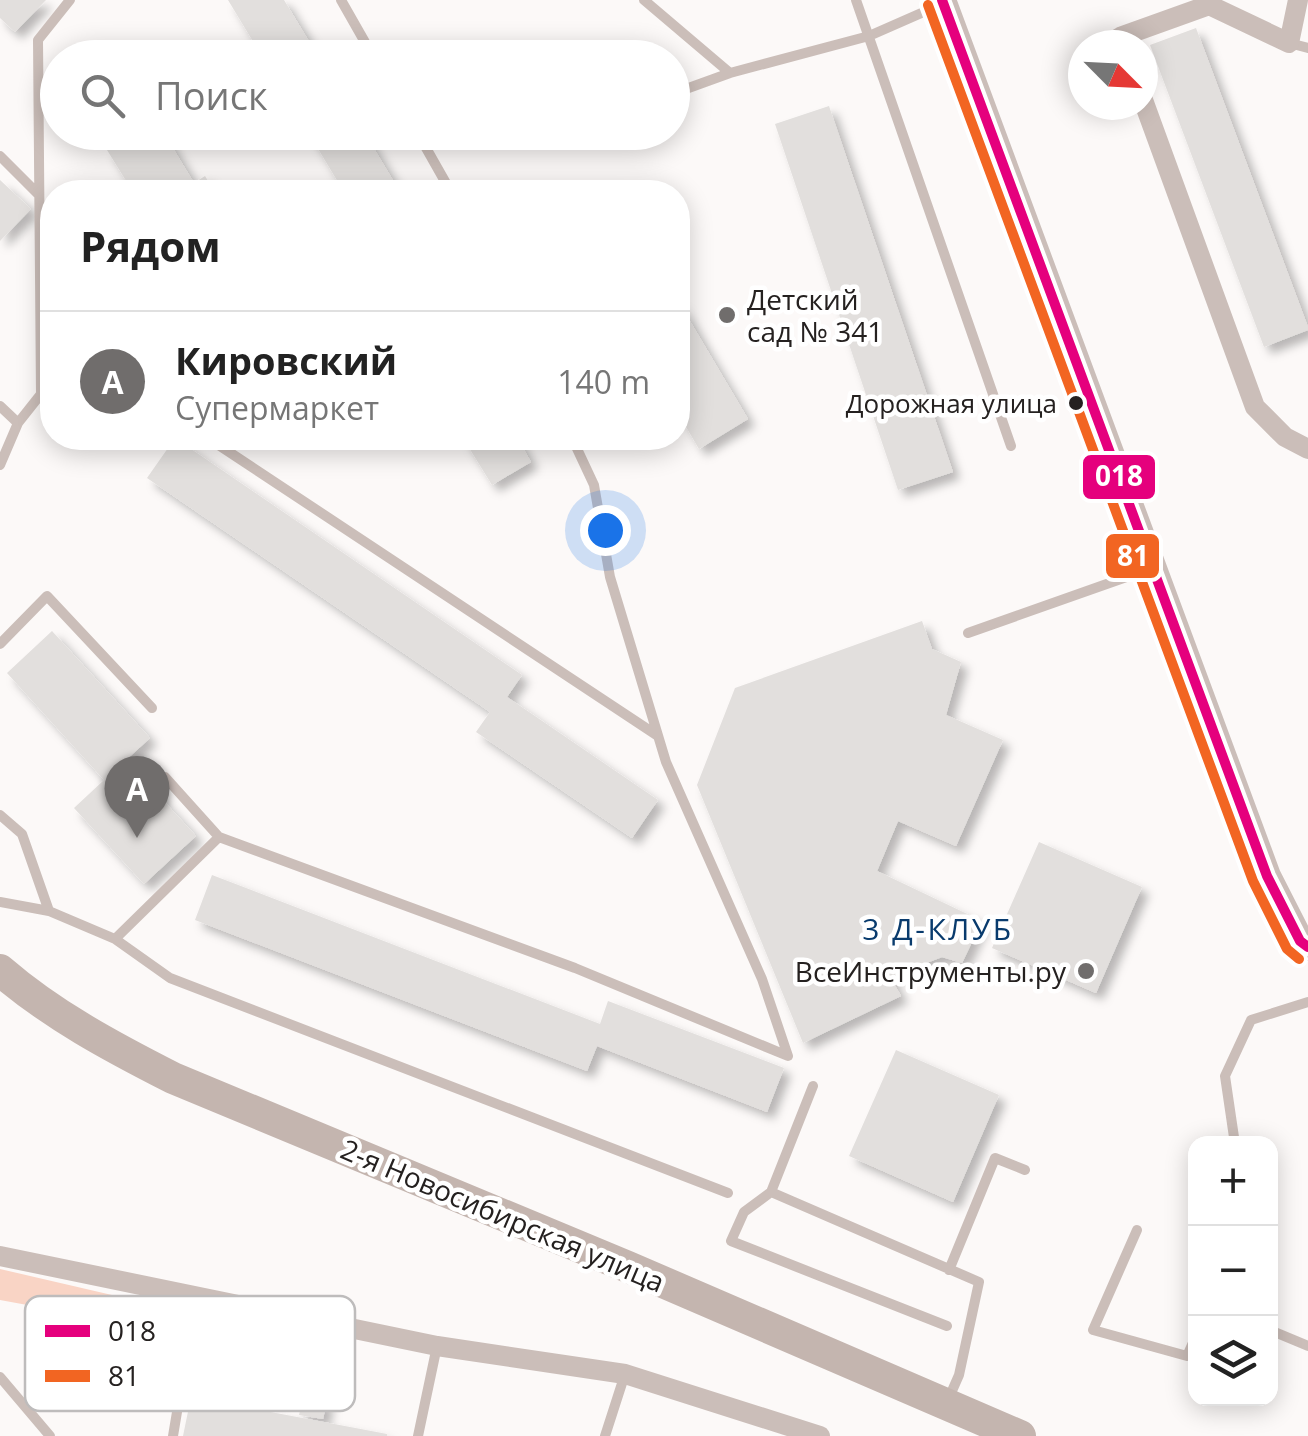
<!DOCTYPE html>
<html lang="ru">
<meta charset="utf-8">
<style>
body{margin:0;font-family:"Open Sans",sans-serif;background:#f2f2f2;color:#222}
.controls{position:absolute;right:30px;bottom:30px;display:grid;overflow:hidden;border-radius:20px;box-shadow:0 5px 25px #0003}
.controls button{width:90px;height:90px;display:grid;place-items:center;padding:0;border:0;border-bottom:2px solid #e0e0e0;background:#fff;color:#222;font:50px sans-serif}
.compass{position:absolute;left:1068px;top:30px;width:90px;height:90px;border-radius:50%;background:#fff;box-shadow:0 5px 25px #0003;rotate:114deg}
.you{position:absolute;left:605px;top:530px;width:35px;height:35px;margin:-25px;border:8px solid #fff;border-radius:50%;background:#1a73e8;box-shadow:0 0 0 15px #1a73e833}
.badge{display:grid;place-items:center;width:65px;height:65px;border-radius:50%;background:#706d6c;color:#fff;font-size:32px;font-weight:700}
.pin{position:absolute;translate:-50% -82px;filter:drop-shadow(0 2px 5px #0008)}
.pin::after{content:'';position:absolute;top:52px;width:35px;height:30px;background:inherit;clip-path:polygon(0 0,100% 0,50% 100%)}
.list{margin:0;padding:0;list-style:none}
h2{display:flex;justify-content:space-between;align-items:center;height:130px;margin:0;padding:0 40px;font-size:42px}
h2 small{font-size:32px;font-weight:400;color:#767676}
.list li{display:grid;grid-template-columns:65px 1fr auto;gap:30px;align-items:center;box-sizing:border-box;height:140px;padding:0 40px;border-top:2px solid #e0e0e0}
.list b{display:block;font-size:38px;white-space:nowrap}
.list p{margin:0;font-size:32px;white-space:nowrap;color:#767676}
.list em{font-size:32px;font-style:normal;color:#767676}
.icon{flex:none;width:55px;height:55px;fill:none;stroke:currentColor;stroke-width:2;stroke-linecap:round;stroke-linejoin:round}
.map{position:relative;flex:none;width:1308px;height:1436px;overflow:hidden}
.search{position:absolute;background:#fff;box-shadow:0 5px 25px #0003;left:40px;top:40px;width:650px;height:110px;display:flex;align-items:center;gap:25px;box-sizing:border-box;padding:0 35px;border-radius:55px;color:#767676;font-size:38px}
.panel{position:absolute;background:#fff;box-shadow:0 5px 25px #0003;left:40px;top:180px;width:650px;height:270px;border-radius:40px}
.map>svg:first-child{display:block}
.green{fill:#f9d4c5}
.building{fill:#e2dfdd;filter:url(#shadow)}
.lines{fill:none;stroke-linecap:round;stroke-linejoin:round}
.service{stroke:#cbbeb9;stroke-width:10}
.minor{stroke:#cbbeb9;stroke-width:20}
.tertiary{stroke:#cbbeb9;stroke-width:28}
.primary{stroke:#c4b5af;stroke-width:32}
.bus-1-casing{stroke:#fff;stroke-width:18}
.bus-2-casing{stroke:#fff;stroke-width:18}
.bus-1{stroke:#e5007d;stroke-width:10}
.bus-2{stroke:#f26522;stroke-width:10}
.poi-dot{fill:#706d6c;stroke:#fff;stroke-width:4}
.bus-dot{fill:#252120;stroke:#fff;stroke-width:4}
.labels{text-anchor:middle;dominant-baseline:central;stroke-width:9;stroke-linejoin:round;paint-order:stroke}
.bus-label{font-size:26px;fill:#252120;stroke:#fff;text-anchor:end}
.poi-label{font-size:28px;fill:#252120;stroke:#fff;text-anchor:start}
.street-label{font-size:28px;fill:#252120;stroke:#fff}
.neighbourhood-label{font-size:30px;letter-spacing:2.5px;fill:#093b6d;stroke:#fff}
.key{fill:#fff;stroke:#bebcbc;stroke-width:2.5}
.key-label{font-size:28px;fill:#252120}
.line-badge{stroke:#fff;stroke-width:4}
.badge-label{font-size:28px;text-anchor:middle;font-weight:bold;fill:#fff}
</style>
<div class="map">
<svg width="1308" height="1436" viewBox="0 0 1308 1436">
<defs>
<filter id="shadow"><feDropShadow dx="7" dy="7" stdDeviation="5" flood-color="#0004"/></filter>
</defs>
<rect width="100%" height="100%" fill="#fcf9f8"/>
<path class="green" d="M0 1269 168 1308 180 1333 0 1300Z"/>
<path class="building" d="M0 0H46L15 32 0 18Z
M228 0H284L319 58H263Z
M1196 28 1308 327V330L1264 347 1150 45Z
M829 106 953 472 898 490 775 124Z
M136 132H163L194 183 205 176 215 192H133L107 150Z
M308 132H364L400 192H344Z
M0 180 31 209 0 241Z
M678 301 748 419 699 449 678 413Z
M175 438 522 675 507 697 658 800 632 838 476 732 490 712 147 478Z
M463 438H517L531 462 492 485Z
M922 621 932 649 961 662 946 715 1003 740 956 846 898 821 877 871 982 921 962 963 942 957 890 977 901 996 803 1043 697 785 735 688Z
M52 631 150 738 126 760 196 836 144 884 74 808 104 780 7 673Z
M1039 842 1142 887 1096 993 992 948Z
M212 875 600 1024 608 1001 784 1068 767 1112 597 1046 587 1071 195 920Z
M896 1050 999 1095 953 1202 849 1156Z
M303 1396 327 1401 323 1419 299 1415Z
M191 1397 387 1434V1436H183Z"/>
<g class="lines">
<path class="service" d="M341 0 374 58
M644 0 730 73
M856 0 1011 446
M1289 43 1308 48
M672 94 730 73 869 36 942 4
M417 132 451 192
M535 144 567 132
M0 156 39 195
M41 394 38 40 70 0
M0 406 18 423
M208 438 658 736
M0 465 18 423 41 394 52 396
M968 633 1152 568
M0 644 47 596 152 708
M165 777 219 837
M0 815 22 834 49 911
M0 902 49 911 115 939 219 837 575 968 788 1056 762 979 666 762 610 577 594 485 572 438
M115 939 170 978 728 1193
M813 1086 771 1192 744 1212 731 1241 947 1326
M1235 1144 1225 1076 1251 1020 1308 1002
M771 1192 979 1282 959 1375 948 1400
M1137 1230 1093 1330 1187 1356 1196 1336
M949 1270 995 1158 1025 1170
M1270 1330 1308 1346
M0 1377 50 1436
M173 1436 196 1298
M418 1436 437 1346
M605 1436 625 1374"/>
<path class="minor" d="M1123 45 1120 37 1209 5 1289 43 1298 0
M1143 100 1255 407 1285 437 1308 449
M0 1256 437 1346 625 1374 820 1436"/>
<path class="tertiary" d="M942 0 1267 876 1300 941 1308 947"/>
<path class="primary" d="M0 970C52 1015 112 1047 173 1078L628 1267 1020 1436"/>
<defs>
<path id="bus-1" d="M942 0 1267 876 1300 941 1308 947"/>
<path id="bus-2" d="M928 5 1253 881 1287 949 1299 959"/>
</defs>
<use href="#bus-1" class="bus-1-casing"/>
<use href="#bus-2" class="bus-2-casing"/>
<use href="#bus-1" class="bus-1"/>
<use href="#bus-2" class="bus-2"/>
</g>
<g class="poi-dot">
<circle cx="727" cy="315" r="10"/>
<circle cx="1086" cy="971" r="10"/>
</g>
<circle class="bus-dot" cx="1076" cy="403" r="9"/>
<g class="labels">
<g class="bus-label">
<text x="1057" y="403">Дорожная улица</text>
</g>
<g class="poi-label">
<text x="747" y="299">Детский<tspan x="747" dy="32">сад № 341</tspan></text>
<text x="1066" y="971" text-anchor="end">ВсеИнструменты.ру</text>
</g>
<g class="street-label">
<text transform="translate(503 1215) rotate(23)">2-я Новосибирская улица</text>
</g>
<g class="neighbourhood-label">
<text x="938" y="928">3 Д-КЛУБ</text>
</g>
</g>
<rect x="25" y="1296" width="330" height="115" rx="15" class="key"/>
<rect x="45" y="1325" width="45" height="12" fill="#e5007d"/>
<rect x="45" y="1370" width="45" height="12" fill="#f26522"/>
<g class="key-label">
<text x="108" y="1341">018</text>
<text x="108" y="1386">81</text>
</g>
<g class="line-badge">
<rect x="1081" y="453" width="76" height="48" rx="10" fill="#e5007d"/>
<rect x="1104" y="532" width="57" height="48" rx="10" fill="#f26522"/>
</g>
<g class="badge-label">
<text x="1119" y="486">018</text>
<text x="1133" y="566">81</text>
</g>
</svg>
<div class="controls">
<button>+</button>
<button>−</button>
<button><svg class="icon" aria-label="layers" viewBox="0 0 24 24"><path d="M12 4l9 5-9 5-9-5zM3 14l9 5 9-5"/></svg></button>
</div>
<svg class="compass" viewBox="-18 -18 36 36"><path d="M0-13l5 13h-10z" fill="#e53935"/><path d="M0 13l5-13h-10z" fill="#767676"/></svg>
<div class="you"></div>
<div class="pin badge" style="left:137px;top:838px">A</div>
<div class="search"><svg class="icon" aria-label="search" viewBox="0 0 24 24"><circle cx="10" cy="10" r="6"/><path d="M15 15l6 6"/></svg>Поиск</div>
<section class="panel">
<h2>Рядом<small></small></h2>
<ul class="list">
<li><span class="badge">A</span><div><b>Кировский</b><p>Супермаркет</p></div><em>140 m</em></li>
</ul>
</section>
</div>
